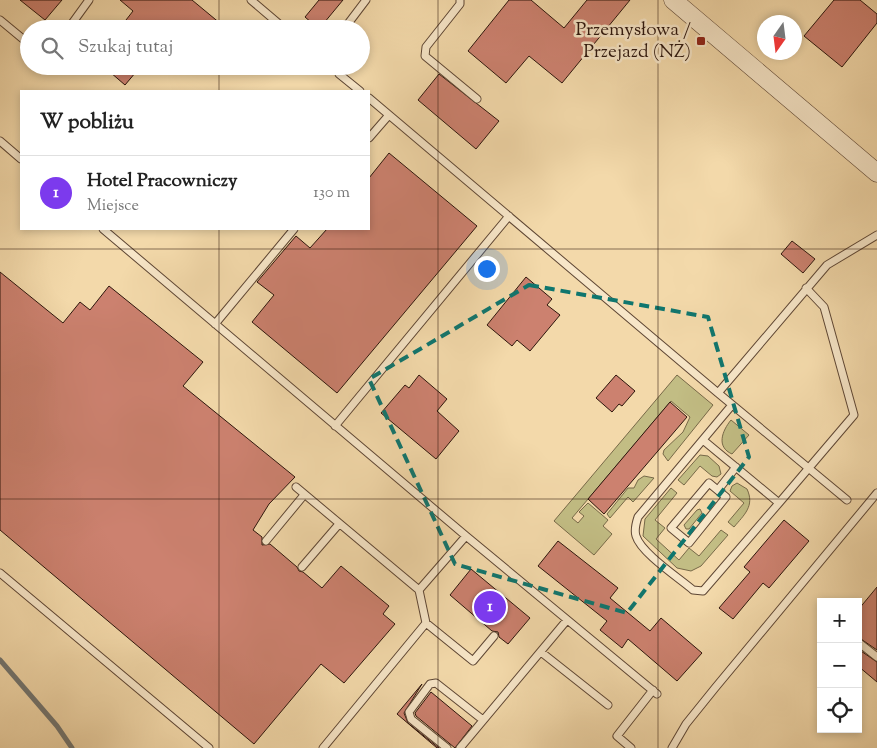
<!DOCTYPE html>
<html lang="pl">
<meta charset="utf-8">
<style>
body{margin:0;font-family:"Sorts Mill Goudy",serif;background:#f6f6f6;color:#222}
.controls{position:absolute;right:15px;bottom:15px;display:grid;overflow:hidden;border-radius:0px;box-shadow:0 2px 8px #0003}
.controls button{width:45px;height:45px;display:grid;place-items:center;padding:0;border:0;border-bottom:1px solid #e0e0e0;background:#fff;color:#222;font:25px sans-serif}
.compass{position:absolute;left:757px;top:15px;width:45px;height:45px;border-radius:50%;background:#fff;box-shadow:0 2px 8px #0003;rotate:194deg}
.you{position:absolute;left:486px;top:268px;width:18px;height:18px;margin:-12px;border:4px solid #fff;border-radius:50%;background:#1a73e8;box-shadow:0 0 0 8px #1a73e833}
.badge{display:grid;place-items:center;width:32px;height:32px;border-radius:50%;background:#7c3aed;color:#fff;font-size:16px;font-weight:700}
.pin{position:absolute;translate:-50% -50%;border:2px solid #fff;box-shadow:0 1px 5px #0006}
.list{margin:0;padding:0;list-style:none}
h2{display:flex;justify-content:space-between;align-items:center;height:65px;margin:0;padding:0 20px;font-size:21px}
h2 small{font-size:16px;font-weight:400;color:#767676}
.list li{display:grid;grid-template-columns:32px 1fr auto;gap:15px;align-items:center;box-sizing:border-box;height:75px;padding:0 20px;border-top:1px solid #e0e0e0}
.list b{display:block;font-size:19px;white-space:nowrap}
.list p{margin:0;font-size:16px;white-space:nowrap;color:#767676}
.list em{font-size:16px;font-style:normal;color:#767676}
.icon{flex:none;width:28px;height:28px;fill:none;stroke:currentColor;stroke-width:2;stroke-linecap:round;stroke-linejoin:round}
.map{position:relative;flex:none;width:877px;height:748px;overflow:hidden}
.search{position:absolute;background:#fff;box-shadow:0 2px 8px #0003;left:20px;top:20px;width:350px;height:55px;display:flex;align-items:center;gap:12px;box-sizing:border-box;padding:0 18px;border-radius:28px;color:#767676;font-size:19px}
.panel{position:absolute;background:#fff;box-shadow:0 2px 8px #0003;left:20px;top:90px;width:350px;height:140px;border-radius:0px}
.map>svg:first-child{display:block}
.green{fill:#c2bd84;stroke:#776948}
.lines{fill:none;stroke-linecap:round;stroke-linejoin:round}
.stream{stroke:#737671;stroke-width:5}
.building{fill:#cc816f;stroke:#2c150c}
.service-casing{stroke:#5e4634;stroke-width:9}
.tertiary-casing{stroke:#5e4634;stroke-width:19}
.service{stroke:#f7e6c8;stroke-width:7}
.tertiary{stroke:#f7e6c8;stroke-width:18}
.marked{fill:none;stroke:#0f766e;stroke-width:4;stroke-dasharray:10 6;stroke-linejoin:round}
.grid{fill:none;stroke:#2c150c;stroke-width:1;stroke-opacity:0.55}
.poi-dot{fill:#8f2418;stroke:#f7e6c8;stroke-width:2}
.labels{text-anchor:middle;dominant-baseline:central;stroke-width:5;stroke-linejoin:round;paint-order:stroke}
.poi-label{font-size:19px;fill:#2c150c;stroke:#f7e6c8;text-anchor:end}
</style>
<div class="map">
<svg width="877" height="748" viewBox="0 0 877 748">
<rect width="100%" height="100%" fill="#f3d9aa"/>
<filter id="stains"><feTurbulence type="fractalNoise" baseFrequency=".004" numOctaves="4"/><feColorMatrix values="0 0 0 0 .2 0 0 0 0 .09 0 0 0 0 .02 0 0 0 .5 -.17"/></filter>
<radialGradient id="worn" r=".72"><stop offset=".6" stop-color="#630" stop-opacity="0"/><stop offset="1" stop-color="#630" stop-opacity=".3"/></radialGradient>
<path class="green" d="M677 375 713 405 668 461 663 454 664 450 683 432 690 417 671 401 572 518 578 523 584 516 579 512 588 503 608 520 603 526 612 534 594 555 554 521Z
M731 420 749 435 732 454C716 447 722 431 731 420Z
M700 455 708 456 719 466 721 474 717 477 712 476 700 466 684 485 678 480Z
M644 476 654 478 633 502 628 497 610 518 607 514 628 488H634L638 480Z
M737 483 747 489C755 506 744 515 734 527L728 522 744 503 730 491 732 486Z
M671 488 677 493 655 520 665 528 656 539 679 560 689 548 699 556 721 530 728 535 701 566 691 571 677 568 643 536 645 519Z
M700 509 702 513 689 529H686L684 525 697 510Z"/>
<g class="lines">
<path class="stream" d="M0 660 57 726 72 748"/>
</g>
<path class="building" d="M20 0H62L45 20Z
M120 0H192L227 29H137L126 20 133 11Z
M319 0H343L319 29 305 17Z
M509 0H531L564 28 587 0H630L562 83 529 56 506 83 468 51Z
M834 0H860L877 14V23L842 67 804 36Z
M103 66H141L125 85Z
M439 74 499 121 476 149 418 100Z
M389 153 477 226 337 393 252 322 274 295 257 282 296 236 310 248 327 229H369V178Z
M792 241 815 259 803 273 781 254Z
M0 272 63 323 80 302 90 310 109 286 203 362 183 386 295 477 269 504 253 530 262 537V545L270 544 297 567 299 571 303 572 322 588 341 566 389 606 383 614 395 624 344 683 321 664 254 744 0 530Z
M526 277 552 299 547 305 560 315 530 351 517 340 512 346 487 325Z
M419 375 447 399 437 411 459 431 436 459 381 413 405 385 409 388Z
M616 375 635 391 622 406 619 404 612 412 596 398Z
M670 402 687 417 604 514 588 499Z
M784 520 809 541 769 588 763 583 733 619 719 608 750 572 744 567Z
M558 541 618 588 610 598 650 631 661 618 702 653 677 681 628 639 622 648 600 630 607 621 538 566Z
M471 569 530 618 508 644 499 637 498 632 492 631 450 595Z
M877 587V650L858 637V610Z
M858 649 877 662V682L858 666Z
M422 684 404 713 408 723 439 748H437L397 714Z
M431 692 472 726 455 748 416 716 415 713Z"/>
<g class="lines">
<defs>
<path id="service" d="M251 0 285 29
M460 0V4L426 47 425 56 477 99
M0 20 29 44
M68 29 89 0
M344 29 366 0
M339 74 360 91
M369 98 718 393 827 265 877 235
M369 138 389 115
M0 141 21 159
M103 229 466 536 657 694
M215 324 294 229
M718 393 847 500
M335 426 509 216
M703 440 779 503 703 591 693 590C679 578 641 553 636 536 634 530 636 523 638 517L732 405
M709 483 726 497 689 543 671 528Z
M296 487 419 590
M718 490 736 467
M779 503 854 415 824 307 806 288
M266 541 304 495
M302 567 339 524
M0 573 209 748
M426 623 473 661 494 636
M858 642 877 657
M541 652 608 705
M323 748 426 623 419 590 466 536
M447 748 411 719 409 712 430 684 436 683 483 720
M460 748 567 620
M631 748 617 736 653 690
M672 748 686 724 715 688 877 493"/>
<path id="tertiary" d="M673 0 877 173"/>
</defs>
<use href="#service" class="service-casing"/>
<use href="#tertiary" class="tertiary-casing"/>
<use href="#service" class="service"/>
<use href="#tertiary" class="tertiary"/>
</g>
<path class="marked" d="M529 285 708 317 749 457 627 613 455 564 369 379Z"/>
<path class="grid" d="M219 0V29M438 0V748M658 0V748M219 66V91M219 229V748M0 249H877M0 499H877"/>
<rect class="poi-dot" x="696" y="36" width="10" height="10" rx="2.5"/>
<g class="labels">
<g class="poi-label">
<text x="691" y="30">Przemysłowa /<tspan x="691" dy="22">Przejazd (NŻ)</tspan></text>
</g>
</g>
<rect width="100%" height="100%" filter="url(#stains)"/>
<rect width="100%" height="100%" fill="url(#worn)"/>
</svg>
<div class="controls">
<button>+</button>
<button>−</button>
<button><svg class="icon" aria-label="locate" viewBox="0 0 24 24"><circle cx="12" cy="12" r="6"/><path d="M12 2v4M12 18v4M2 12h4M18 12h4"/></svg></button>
</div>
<svg class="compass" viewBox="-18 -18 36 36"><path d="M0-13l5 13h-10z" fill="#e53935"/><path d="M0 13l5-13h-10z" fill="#767676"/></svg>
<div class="you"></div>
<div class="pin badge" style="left:490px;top:607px">1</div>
<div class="search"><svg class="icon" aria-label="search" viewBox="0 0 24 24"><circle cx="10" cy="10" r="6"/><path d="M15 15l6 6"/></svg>Szukaj tutaj</div>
<section class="panel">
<h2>W pobliżu<small></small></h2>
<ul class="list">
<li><span class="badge">1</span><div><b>Hotel Pracowniczy</b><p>Miejsce</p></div><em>130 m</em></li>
</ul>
</section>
</div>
